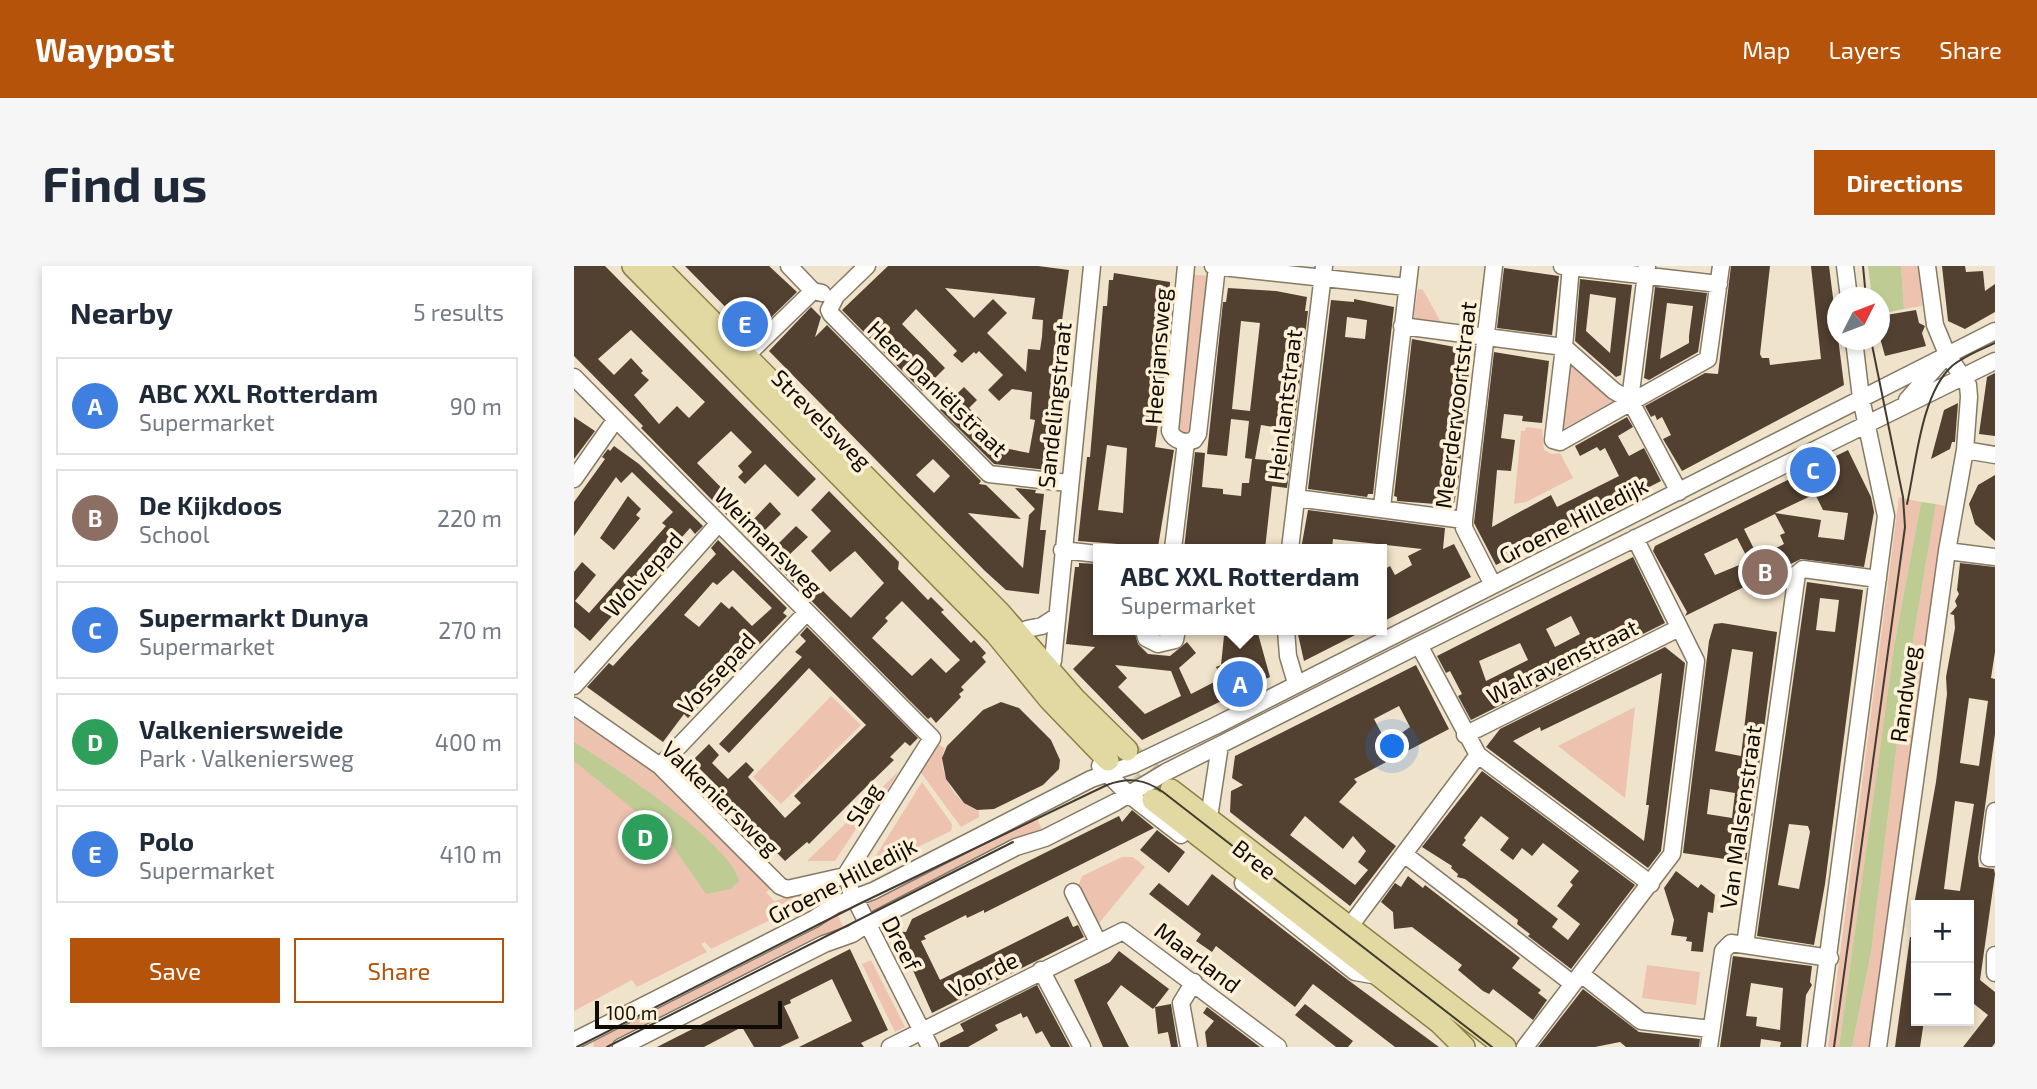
<!DOCTYPE html>
<meta charset="utf-8">
<style>
body{margin:0;font-family:"Exo 2",sans-serif;background:#f6f6f7;color:#1f2937}
.controls{position:absolute;right:21px;bottom:21px;display:grid;overflow:hidden;border-radius:0px;box-shadow:0 4px 10px #0003}
.controls button{width:63px;height:63px;display:grid;place-items:center;padding:0;border:0;border-bottom:2px solid #e0e1e3;background:#fff;color:#1f2937;font:35px sans-serif}
.compass{position:absolute;left:1253px;top:21px;width:63px;height:63px;border-radius:50%;background:#fff;box-shadow:0 4px 10px #0003;rotate:48deg}
.scale{position:absolute;left:21px;bottom:18px;width:187px;box-sizing:border-box;padding-left:7px;border:4px solid #110d05;border-top:0;font-size:19px;line-height:24px;white-space:nowrap;color:#110d05;-webkit-text-stroke:5px #fef1d8;paint-order:stroke}
.you{position:absolute;left:819px;top:481px;width:24px;height:24px;margin:-18px;border:5px solid #fff;border-radius:50%;background:#1a73e8;box-shadow:0 0 0 10px #1a73e833}
.badge{display:grid;place-items:center;width:46px;height:46px;border-radius:50%;background:#b45309;color:#fff;font-size:23px;font-weight:700}
.pin{position:absolute;translate:-50% -50%;border:4px solid #fff;box-shadow:0 2px 7px #0006}
.popup{position:absolute;left:519px;top:278px;width:294px;height:91px;box-sizing:border-box;display:grid;place-content:center;border-radius:0px;background:#fff;filter:drop-shadow(0 2px 5px #0005);font-size:23px;white-space:nowrap;color:#747a83}
.popup b{font-size:26px;color:#1f2937}
.popup::after{content:'';position:absolute;left:50%;top:100%;margin-left:-14px;border:14px solid transparent;border-top-color:#fff}
.list{margin:0;padding:0;list-style:none}
h2{display:flex;justify-content:space-between;align-items:center;height:91px;margin:0;padding:0 28px;font-size:30px}
h2 small{font-size:23px;font-weight:400;color:#747a83}
.list li{display:grid;grid-template-columns:46px 1fr auto;gap:21px;align-items:center;box-sizing:border-box;height:98px;margin:0 14px 14px;padding:0 14px;border:2px solid #e0e1e3;border-radius:0px}
.list b{display:block;font-size:26px;white-space:nowrap}
.list p{margin:0;font-size:23px;white-space:nowrap;color:#747a83}
.list em{font-size:23px;font-style:normal;color:#747a83}
.actions{display:flex;gap:14px;padding:21px 28px}
.actions a{flex:1;padding:16px 0;border:2px solid #b45309;border-radius:0px;text-align:center;font-size:24px;color:#b45309}
.actions .main{background:#b45309;color:#fff}
.map{position:relative;flex:none;width:1421px;height:781px;overflow:hidden;border-radius:0px}
header{display:flex;align-items:center;gap:42px;box-sizing:border-box;height:98px;padding:0 35px;background:#b45309;color:#fff}
header strong{font-size:33px}
nav{display:flex;gap:38px;margin-inline-start:auto;font-size:24px}
.intro{display:flex;align-items:center;justify-content:space-between;box-sizing:border-box;height:168px;padding:0 42px}
h1{margin:0;font-size:49px}
.button{padding:18px 32px;border-radius:0px;background:#b45309;color:#fff;font-size:24px;font-weight:700}
main{display:flex;gap:42px;padding:0 42px}
aside{flex:1;background:#fff;border-radius:0px;box-shadow:0 4px 10px #0003}
.map>svg:first-child{display:block}
.green{fill:#edc3b0}
.water{fill:#becc94}
.building{fill:#524131;fill-rule:evenodd}
.lines{fill:none;stroke-linecap:round;stroke-linejoin:round}
.major-tunnel{stroke:#cfc3ad;stroke-width:21;stroke-dasharray:21 10;stroke-linecap:butt}
.minor-casing{stroke:#857a64;stroke-width:19}
.major-casing{stroke:#8b8142;stroke-width:24}
.minor{stroke:#fff;stroke-width:16}
.major{stroke:#e1d9a1;stroke-width:21}
.tram{stroke:#423c30;stroke-width:2}
.labels{text-anchor:middle;dominant-baseline:central;stroke-width:7;stroke-linejoin:round;paint-order:stroke}
.street-label{font-size:23px;fill:#110d05;stroke:#fef1d8}
</style>
<header>
<strong>Waypost</strong>
<nav><a>Map</a><a>Layers</a><a>Share</a></nav>
</header>
<div class="intro"><h1>Find us</h1><a class="button">Directions</a></div>
<main>
<aside>
<h2>Nearby<small>5 results</small></h2>
<ul class="list">
<li><span class="badge" style="background:#3f7fe0">A</span><div><b>ABC XXL Rotterdam</b><p>Supermarket</p></div><em>90 m</em></li>
<li><span class="badge" style="background:#8d6e63">B</span><div><b>De Kijkdoos</b><p>School</p></div><em>220 m</em></li>
<li><span class="badge" style="background:#3f7fe0">C</span><div><b>Supermarkt Dunya</b><p>Supermarket</p></div><em>270 m</em></li>
<li><span class="badge" style="background:#2e9e5b">D</span><div><b>Valkeniersweide</b><p>Park · Valkeniersweg</p></div><em>400 m</em></li>
<li><span class="badge" style="background:#3f7fe0">E</span><div><b>Polo</b><p>Supermarket</p></div><em>410 m</em></li>
</ul>
<div class="actions"><a class="main">Save</a><a>Share</a></div>
</aside>
<div class="map">
<svg width="1421" height="781" viewBox="0 0 1421 781">
<rect width="100%" height="100%" fill="#f0e3cb"/>
<path class="green" d="M1327 0H1345L1348 40 1330 43Z
M615 8 634 10 623 122H619L615 161 619 162V169L600 167Z
M844 23 849 24 868 58 839 55Z
M991 92 1042 134 983 166Z
M952 161 968 163 970 184 977 188 986 187 999 212 952 236 940 238 947 165H951Z
M1325 231 1347 236 1320 380 1265 781H1254Z
M1362 238 1371 240 1297 781H1278L1297 687 1327 446Z
M257 430 287 459 207 538 179 511Z
M1061 441 1051 532 984 480Z
M0 452 81 503 132 559 197 623 192 626 200 635 256 619 259 623 137 683 131 676 127 678 133 686 63 721 58 714 0 745Z
M362 477 371 482C361 505 382 538 405 545V551L387 561 345 504Z
M325 505 310 529 306 527 261 595H233Z
M348 516 378 558 377 565 280 612 288 601 293 604Z
M460 546 470 568 303 647 294 642V630Z
M548 591H559L571 601 522 661 503 624 508 610Z
M261 643 272 667 40 781H20L19 769Z
M297 694 331 761 321 766 288 698Z
M1073 699 1126 706 1122 739 1068 732Z"/>
<path class="water" d="M1294 0H1327L1330 43 1306 48V32L1298 31Z
M1347 236 1362 238 1327 446 1297 687 1278 781H1265L1320 380Z
M0 476C35 497 158 578 165 615L157 623 132 628 91 569 0 495Z"/>
<path class="building" d="M0 0H31L242 213 224 231 191 198 171 218 164 211 169 206 164 200 178 186 157 165 123 197 179 254 196 236 207 248 191 264 204 278 222 260 234 271 214 290 257 333 277 352 310 317 281 285 256 306 237 285 257 265 237 244 255 225 325 296 324 303 354 334 357 331 370 344 367 346 397 377 400 374 412 387 408 391 412 396 387 421 390 424 385 428 387 431 362 457 357 451 354 453 332 431 75 170 67 162 69 160 0 90ZM57 64 131 136 115 152 103 140 85 158 60 129 75 114 67 107 69 105 57 92 40 109 24 93ZM328 335 386 394 372 407 357 392 338 410 298 372 314 355 311 352Z
M111 0H195L223 26 179 69Z
M314 0H464L495 4 479 120 473 204 420 198 366 144 390 121 403 134 395 142 408 155 405 158 430 182 455 187 461 154 456 153 458 126 438 123 425 135 414 124 429 109 405 85 402 88 400 86 388 97 379 89 383 85 342 43 328 58 371 102 348 125 268 44ZM371 22 461 32 458 53 469 54 468 71 466 84 454 83 452 106 413 67 433 47 419 33 400 52Z
M1157 0H1196L1186 88 1188 92H1195L1196 99 1247 93 1237 0H1255L1270 119 1108 205 1089 173 1097 169 1088 151 1083 154 1081 149 1077 151 1071 140 1131 107 1144 108Z
M1368 0H1391L1392 6 1409 5 1411 25 1421 18V46L1391 63 1374 55Z
M930 2 985 10 978 69 923 62Z
M540 7 596 16 592 96 581 181 600 184 584 281 504 275 513 191H516L529 40H533L535 14H539ZM533 179 553 182 549 247 524 244Z
M1006 13 1058 19 1047 109 1042 111 1001 75ZM1016 28 1042 32 1036 87 1012 65Z
M1081 21 1133 27 1124 86 1075 114 1070 112ZM1093 37 1119 40 1115 70V77L1086 93Z
M654 22 702 25 733 31 731 45H734L713 222 698 220 691 283H610L621 186 631 187 628 221 649 223V228L667 230 668 217H675L678 193 671 192 675 155 657 153 653 190 633 188 649 36H652ZM667 55 686 57 676 145 658 143ZM687 159 707 162 703 195 681 193Z
M780 33 820 41 799 228H794L793 231 734 223 757 34 780 36ZM773 51 793 54 791 73 771 71Z
M237 41 247 51 241 71 253 59 407 215 405 218 412 219 447 253 394 247 449 302 455 249 461 243 441 222 462 224 461 227 470 228 466 264H472L465 328 432 324 411 305 195 85ZM359 193 376 210 360 227 342 209Z
M1342 44 1345 57 1351 60 1348 67 1352 80 1311 90 1306 72V50Z
M838 73 897 84 884 219 880 237 874 236V239L823 235V231L820 230Z
M920 86 975 95 968 157 948 155 949 150 930 148 927 172 941 174 937 205 923 204 918 261 977 229 983 241 1045 210 1031 182 1026 185 1023 181 1006 190 1001 180 1053 151 1059 161 1044 170 1055 190 1070 182 1087 215 922 299 900 257Z
M1421 107V170L1405 168 1413 111Z
M1384 137 1381 176H1378L1376 183 1357 193 1370 144Z
M0 151 21 165 0 193Z
M40 180 65 198 129 260 121 268 116 262 16 375 0 361V306L8 296 22 309 1 335 15 347 92 260 88 257 99 246 58 206 47 217 42 211 0 270V236L31 193 28 191 34 183 36 185Z
M1274 184 1297 231 1300 246 1290 301 1227 293 1111 350 1113 346 1079 285 1081 280ZM1241 228 1249 244 1274 247 1270 274 1244 271 1247 254 1201 247ZM1201 248 1211 267 1206 269 1210 278 1184 291 1170 263ZM1163 272 1175 295 1141 309 1130 288Z
M1421 209V275L1401 258 1395 238 1404 219Z
M54 230 67 243 62 249 66 252 40 284 26 272Z
M734 244 871 262 869 283 880 278 897 311 808 356V305L816 300 821 309 838 299 834 290 848 283 759 273 758 283H727Z
M144 274 213 342 209 347 213 350 114 452 110 448 89 476 13 421 35 397 39 400 142 288 137 282ZM159 304 198 342 178 360 158 340 155 343 147 336 125 361 110 349 139 316 143 319Z
M1059 291 1091 357 897 454 884 430 888 428 876 405 872 407 863 390ZM997 350 1006 368 981 381 972 363ZM946 377 954 394 912 415 905 395Z
M505 297 524 298V364H560L564 378 574 388 596 390 613 376 622 387 605 402 617 428 648 412 642 401 647 399 650 370H653L654 364H683L696 411 568 474 499 403 521 381 492 378 501 301H505ZM541 399 597 405 607 430 571 448 544 421 553 412Z
M1386 297 1421 301V386L1417 412 1421 413V468L1404 592 1405 601 1420 603 1421 608 1406 714 1421 726V777L1418 781H1389L1414 749 1395 734V639H1340L1362 516 1373 428 1372 411 1381 362 1380 349 1376 348 1383 340 1381 335 1385 328 1383 324ZM1395 432 1414 435 1405 500 1386 497ZM1381 535 1400 538 1386 625 1370 623Z
M1233 316 1289 324 1251 618 1240 679 1183 670ZM1246 332 1265 334 1261 366 1242 364ZM1215 558 1234 560 1236 566 1225 623 1204 619Z
M1148 357 1203 366 1172 596 1109 587 1135 375 1140 358ZM1158 383 1179 386 1167 490 1141 485ZM1136 523 1161 527 1158 552 1133 548Z
M233 361 344 472 336 480 331 476 316 491 320 494 289 524 235 578 233 576 211 595 142 525 145 522 118 495 135 478 145 489 138 497 154 513 172 496 180 504 174 511 211 552 227 537 220 530 292 459 235 402 155 487 145 478 228 391 221 386 232 375 226 369Z
M723 364H791L730 395Z
M1091 381 1111 397 1087 585 1074 602 912 481 926 463ZM1088 407 1072 539H1075L1070 575 939 475 966 461 967 465Z
M842 399 875 463 780 513 783 516 765 536 822 580 776 640 656 546 657 525 669 519 658 512 661 490ZM825 440 836 461 822 471 811 474 800 453ZM731 550 769 583 779 570 792 585 784 596 794 604 781 619 716 569Z
M427 436 445 442 477 474 486 494 485 503 469 519 420 543 403 544 390 537 372 513 368 492 373 480 409 444Z
M908 505 1061 619 997 703 954 670 956 668 943 658 944 654 891 613 883 611 884 608 877 602 878 600 848 581ZM907 550 935 572 926 584 939 594 948 582 958 590 969 577 1005 605 996 616 999 619 983 640 1006 658 994 674 978 661 984 653 888 579 892 574 890 572Z
M558 544 580 562 410 647V644L393 652 392 649 350 670 352 673 347 675 366 714 494 650 499 661 504 659 510 671 358 747 329 682 322 681 326 675 320 665 332 666 338 653 545 550 548 556Z
M583 564 611 586 595 607 566 584Z
M1102 605 1124 622 1127 618 1141 629 1139 647 1134 646 1129 686 1117 685 1118 676 1112 675 1113 671 1097 669 1100 654 1090 622Z
M638 608 774 714 865 781H821L739 718 721 741 642 680 638 686 622 675 627 668 575 628 585 617 614 640Z
M834 610 849 622 851 619 946 692 938 702 967 724 964 727 973 734 959 754 919 723 915 728 909 725 884 704 888 699 838 661 820 663 819 646 807 636 821 617 827 621Z
M1336 671H1342V755H1350L1346 781H1321Z
M276 683 314 764 287 777 290 781H225L278 755 258 713 216 734 217 737 210 740 225 772 206 781H180L168 761 130 781H83Z
M545 685 595 723 581 741 597 738 604 781H597L594 766 584 768 581 741 579 743 547 719 533 737 555 781H529L500 714 536 696Z
M1159 690 1238 700 1236 716 1238 719 1232 729 1227 781H1206L1207 776 1187 773 1186 781H1146ZM1177 717 1209 722 1206 764 1182 760 1183 751 1172 750Z
M463 719 496 781H477L468 765 462 768 453 750 449 752 447 747 421 759 424 764 394 781H366V777L390 765 386 758Z
M1009 723 1065 766 1126 773 1125 781H1052L1046 776 1021 781H964Z
M731 738 779 775 774 781H762L721 749Z
M633 741 686 781H633L631 766 640 755 629 747Z"/>
<g class="lines">
<path class="major-tunnel" d="M553 484 597 524
M534 494 579 534"/>
<defs>
<path id="minor" d="M215 0 239 25 248 27
M293 0 262 30 255 44 257 48 415 208 494 217
M612 0 596 165C600 175 611 178 620 174L624 168 643 0
M639 0 833 21
M988 0 1145 18
M1073 0 1056 134 1105 226
M1271 0 1275 32
M828 60 990 81 997 0
M172 90 239 25
M0 111 358 472 271 610
M1056 134 1040 125 990 81 979 174 986 176 1134 93 1147 0
M1333 134 1369 93
M1391 184 1421 189
M0 213 42 153
M722 232 890 254
M808 241 836 0
M599 283 612 176
M716 283 750 0
M488 284 524 288
M1373 285 1421 291
M919 319 890 262V254L920 0
M453 363 468 360 482 351
M570 364 572 372 584 378 601 374 603 364
M712 364 714 390 722 417
M845 379 904 489 1077 618
M479 395 518 0
M0 420 145 257
M0 440 86 500 206 620 213 623 271 610
M891 469 1105 362
M86 500 233 346
M526 500 554 528 607 569
M636 545 646 479
M1421 545 1415 592H1421
M830 588 999 718
M669 617 781 706 804 710
M276 623 356 781
M499 626 524 676
M779 656 904 489
M1171 679 1256 692
M1421 689V707
M467 704 508 781
M1007 708 1067 755 1137 763
M0 775 240 653 261 639 299 625 517 513 559 499 641 460 1421 65
M47 781 250 678 278 668 293 658 442 581 471 572 542 536 592 506 845 379 1421 95
M316 781 549 665 704 781
M615 781 607 737 620 716
M951 781 1098 588 1122 395 1061 272
M1135 781 1149 685 1157 677 1171 679 1223 308 1229 303 1304 313
M1242 781 1312 250 1287 132 1280 74
M1304 781 1373 285 1391 184 1395 131 1394 119 1373 88 1361 59 1353 0"/>
<path id="major" d="M59 0 422 368 476 434 534 494
M83 0 426 347 500 432 553 484
M597 524 931 781
M579 534 866 757 890 781"/>
</defs>
<use href="#minor" class="minor-casing"/>
<use href="#major" class="major-casing"/>
<use href="#minor" class="minor"/>
<use href="#major" class="major"/>
<path class="tram" d="M1289 0 1292 32
M1333 238C1342 198 1347 128 1378 100 1390 90 1406 84 1421 77
M3 781 283 639 533 519C554 511 571 513 589 526L918 781
M33 781 439 576
M1260 781 1331 261 1329 231 1297 74"/>
</g>
<g class="labels">
<g class="street-label">
<text transform="translate(583 90) rotate(-86)">Heerjansweg</text>
<text transform="translate(364 122) rotate(44)">Heer Daniëlstraat</text>
<text transform="translate(480 139) rotate(-84)">Sandelingstraat</text>
<text transform="translate(710 139) rotate(-83)">Heinlantstraat</text>
<text transform="translate(881 139) rotate(-83)">Meerdervoortstraat</text>
<text transform="translate(248 153) rotate(45)">Strevelsweg</text>
<text transform="translate(999 254) rotate(-27)">Groene Hilledijk</text>
<text transform="translate(195 275) rotate(45)">Weimansweg</text>
<text transform="translate(69 308) rotate(-48)">Wolvepad</text>
<text transform="translate(988 395) rotate(-26)">Walravenstraat</text>
<text transform="translate(142 407) rotate(-47)">Vossepad</text>
<text transform="translate(1330 428) rotate(-82)">Randweg</text>
<text transform="translate(147 532) rotate(44)">Valkeniersweg</text>
<text transform="translate(289 538) rotate(-58)">Slag</text>
<text transform="translate(1166 551) rotate(-82)">Van Malsenstraat</text>
<text transform="translate(681 593) rotate(38)">Bree</text>
<text transform="translate(268 614) rotate(-27)">Groene Hilledijk</text>
<text transform="translate(328 677) rotate(63)">Dreef</text>
<text transform="translate(624 691) rotate(37)">Maarland</text>
<text transform="translate(409 708) rotate(-27)">Voorde</text>
</g>
</g>
</svg>
<div class="controls">
<button>+</button>
<button>−</button>
</div>
<svg class="compass" viewBox="-18 -18 36 36"><path d="M0-13l5 13h-10z" fill="#e53935"/><path d="M0 13l5-13h-10z" fill="#747a83"/></svg>
<div class="scale">100 m</div>
<div class="you"></div>
<div class="pin badge" style="left:666px;top:418px;background:#3f7fe0">A</div>
<div class="popup"><b>ABC XXL Rotterdam</b>Supermarket</div>
<div class="pin badge" style="left:1191px;top:306px;background:#8d6e63">B</div>
<div class="pin badge" style="left:1239px;top:204px;background:#3f7fe0">C</div>
<div class="pin badge" style="left:71px;top:571px;background:#2e9e5b">D</div>
<div class="pin badge" style="left:171px;top:58px;background:#3f7fe0">E</div>
</div>
</main>
